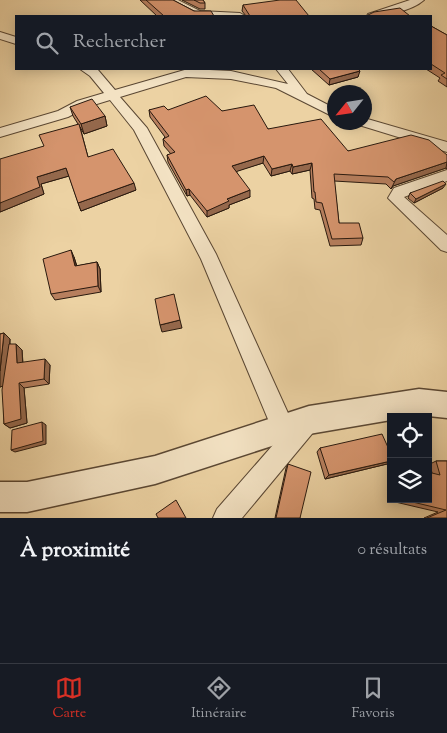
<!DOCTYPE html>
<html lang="fr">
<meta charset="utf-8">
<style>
body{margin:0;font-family:"Sorts Mill Goudy",serif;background:#20242c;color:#f1f3f6}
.controls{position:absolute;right:15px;bottom:15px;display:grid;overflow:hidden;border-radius:0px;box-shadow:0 2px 12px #0003}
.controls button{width:45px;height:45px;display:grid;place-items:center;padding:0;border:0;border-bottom:1px solid #363941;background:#171b24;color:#f1f3f6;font:25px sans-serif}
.compass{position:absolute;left:327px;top:85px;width:45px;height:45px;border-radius:50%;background:#171b24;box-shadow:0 2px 12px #0003;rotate:240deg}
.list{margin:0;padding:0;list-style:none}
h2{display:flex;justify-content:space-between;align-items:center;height:65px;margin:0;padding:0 20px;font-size:21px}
h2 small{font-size:16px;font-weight:400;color:#9ea1a6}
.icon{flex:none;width:28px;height:28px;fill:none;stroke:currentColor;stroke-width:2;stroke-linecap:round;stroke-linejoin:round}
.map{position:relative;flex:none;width:447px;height:518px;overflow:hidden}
.search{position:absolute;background:#171b24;box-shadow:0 2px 12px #0003;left:15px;right:15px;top:15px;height:55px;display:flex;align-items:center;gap:12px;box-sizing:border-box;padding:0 18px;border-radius:0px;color:#9ea1a6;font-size:19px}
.sheet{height:145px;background:#171b24}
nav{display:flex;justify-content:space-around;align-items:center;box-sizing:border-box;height:70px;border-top:1px solid #363941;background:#171b24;font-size:14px;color:#9ea1a6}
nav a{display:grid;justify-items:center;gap:2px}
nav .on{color:#d93025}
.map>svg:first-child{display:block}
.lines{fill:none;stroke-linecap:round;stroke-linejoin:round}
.minor-casing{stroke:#5a4733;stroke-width:2}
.tertiary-casing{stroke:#5a4733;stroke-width:3}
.minor{fill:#f3e2c3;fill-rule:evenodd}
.tertiary{fill:#f3e2c3;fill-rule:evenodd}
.wall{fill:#b77f5e;stroke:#29190e}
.shaded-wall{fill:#95684c;stroke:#29190e}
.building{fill:#d5946d;stroke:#29190e}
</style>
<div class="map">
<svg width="447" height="518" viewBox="0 0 447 518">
<rect width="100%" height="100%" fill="#ecd2a3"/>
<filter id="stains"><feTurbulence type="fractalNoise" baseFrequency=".004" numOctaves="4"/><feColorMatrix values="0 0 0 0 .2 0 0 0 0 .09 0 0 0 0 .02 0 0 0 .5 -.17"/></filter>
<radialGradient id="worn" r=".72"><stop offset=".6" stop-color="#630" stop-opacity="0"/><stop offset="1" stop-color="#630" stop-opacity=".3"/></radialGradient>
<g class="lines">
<defs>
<path id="minor" d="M165 0H178L200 11 240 13 245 16H195Z
M410 0H424C412 11 383 17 367 16L368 14Z
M0 32 16 37V44L0 39Z
M80 69 98 70 115 90 188 69 231 71 288 84 276 69H288L307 94 334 108V117L276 88 231 79 186 77 120 97 147 128 216 254 292 422 300 413 308 410 316 413 319 421 316 429 242 518H213L217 509 279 438 275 436 201 259 134 130 110 100 87 107 68 117 0 137V128L58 111 77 101 104 93 90 76Z
M364 118 447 142V152L359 125 358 122H364Z
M447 170V181L404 197 447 235V252L441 250 388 198 394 188Z"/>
<path id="tertiary" d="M419 389 447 392V418L419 415 391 417V420L309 434 155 484 27 512H0V482H27L155 456 309 406Z"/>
</defs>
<use href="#minor" class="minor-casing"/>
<use href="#tertiary" class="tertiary-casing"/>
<use href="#minor" class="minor"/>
<use href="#tertiary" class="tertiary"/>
</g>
<path class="wall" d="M140 0H173L194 11 214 16H157Z
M182 0H203L205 3V9H200Z
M243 5 309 16H246L242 11Z
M431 26 447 35V87L438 81 440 78 426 69H431Z
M311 69H358V77L329 85Z
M70 107 105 116 107 126 84 134 80 127 88 157 136 190 81 211 69 176 41 184 44 194 0 212 44 146 78 124 73 116Z
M149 110 222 111 268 129 348 151 447 155V169L446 168 393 186 391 189 386 184 334 181 339 223 363 238 361 245 330 246 320 210 315 209 314 199 312 198 310 170 292 174 290 171 271 176 263 163 236 171 250 197 229 205V208L207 217 190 195 187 196 168 162 167 155 171 154 164 146 163 139 165 137 150 117Z
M443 188 414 203 408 198 410 193Z
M74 257 77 266 97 262 100 269 101 292 55 300 51 294Z
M4 333 10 339V344L22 350 23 363 50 365 49 384 24 388 27 423 10 428 4 424 3 386 0 387V334Z
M320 448 391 461V462L387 464 325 479 317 452Z
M436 461H447V518H424L438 512 391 501V499H428L432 473 430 464Z
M288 464 300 518H275L286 468Z"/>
<path class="shaded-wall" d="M360 71 358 77 329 85 330 79Z
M105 116 107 126 84 134 81 124Z
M264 156 263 163 232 173V166Z
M447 162 446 168 393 186 391 189 396 179Z
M312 163 310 170 292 174 293 167Z
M292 164 290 171 271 176 272 169Z
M66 168 69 176 41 184 44 194 0 212V203L37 177Z
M134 183 136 190 81 211 78 203Z
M446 184 443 188 414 203 416 199Z
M189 189 190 195 187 196 186 190Z
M250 190V197L229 205V208L207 217V211L227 199Z
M71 250 74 257 78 272 75 266Z
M97 262 100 269 101 292 98 286Z
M180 320 182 328 162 332 160 325Z
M4 333 10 339 6 385 0 387V371Z
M16 344 22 350 23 369 17 363Z
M45 359 50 365 49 384 44 379Z
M19 383 24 388 27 423 10 428 4 424Z
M42 422 46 425V444L15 452 11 450Z
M391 461V462L387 464 325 479 329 475Z"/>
<path class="building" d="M146 0H173L194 11H211L214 16H164Z
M194 0H203L205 3H200Z
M280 0H296L309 16H250L243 5Z
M400 8 410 16H366L374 12Z
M431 26 447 35V79L441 75 445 73 431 64Z
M319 69H358L360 71 330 79Z
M206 96 222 111 254 105 268 129 321 119 348 151 411 135 429 140 447 155V162L396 179 394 182 388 177 334 174 339 223H359L363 238 332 239 322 203 316 202 315 192H314L312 163 293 167 292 164 272 169 264 156 232 166 250 190 227 199 229 201 207 211 189 189 186 190 167 155 175 152 163 139 169 136 149 110 164 106 168 110Z
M92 99 105 116 81 124 70 107Z
M79 124 88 157 113 149 134 183 78 203 66 168 37 177 40 187 0 203V159L44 146 39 135Z
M443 181 446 184 416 199 410 193Z
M71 250 75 266 97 262 98 286 51 294 43 259Z
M174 294 180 320 160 325 155 299Z
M4 333 0 371V334Z
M9 344H16L17 363 45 359 44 379 19 383 21 419 4 424 2 390Z
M42 422 43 441 11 450 12 430Z
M382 434 391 454V461L329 475 320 448Z
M436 461H447V518H427L446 510 400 499H428V472L440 475Z
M288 464 311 472 300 518H276Z
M176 500 186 518H158L156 514Z"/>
<rect width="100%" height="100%" filter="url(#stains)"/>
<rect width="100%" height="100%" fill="url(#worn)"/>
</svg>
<div class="controls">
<button><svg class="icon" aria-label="locate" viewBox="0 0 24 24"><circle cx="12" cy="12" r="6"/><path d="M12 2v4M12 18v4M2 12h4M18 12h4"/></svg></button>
<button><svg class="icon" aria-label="layers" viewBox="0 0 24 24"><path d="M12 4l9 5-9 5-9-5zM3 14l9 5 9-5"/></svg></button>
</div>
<svg class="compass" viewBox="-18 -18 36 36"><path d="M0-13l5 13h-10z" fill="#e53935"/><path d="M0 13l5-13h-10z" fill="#9ea1a6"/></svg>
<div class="search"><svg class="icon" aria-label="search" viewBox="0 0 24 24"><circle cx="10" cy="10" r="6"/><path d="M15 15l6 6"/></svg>Rechercher</div>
</div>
<section class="sheet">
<h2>À proximité<small>0 résultats</small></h2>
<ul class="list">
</ul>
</section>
<nav>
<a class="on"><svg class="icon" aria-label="map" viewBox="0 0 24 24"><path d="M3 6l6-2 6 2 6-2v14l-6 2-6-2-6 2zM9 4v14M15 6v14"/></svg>Carte</a>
<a><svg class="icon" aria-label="directions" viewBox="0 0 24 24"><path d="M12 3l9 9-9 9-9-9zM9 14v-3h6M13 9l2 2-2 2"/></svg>Itinéraire</a>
<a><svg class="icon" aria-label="saved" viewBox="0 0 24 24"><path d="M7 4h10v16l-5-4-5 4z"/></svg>Favoris</a>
</nav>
